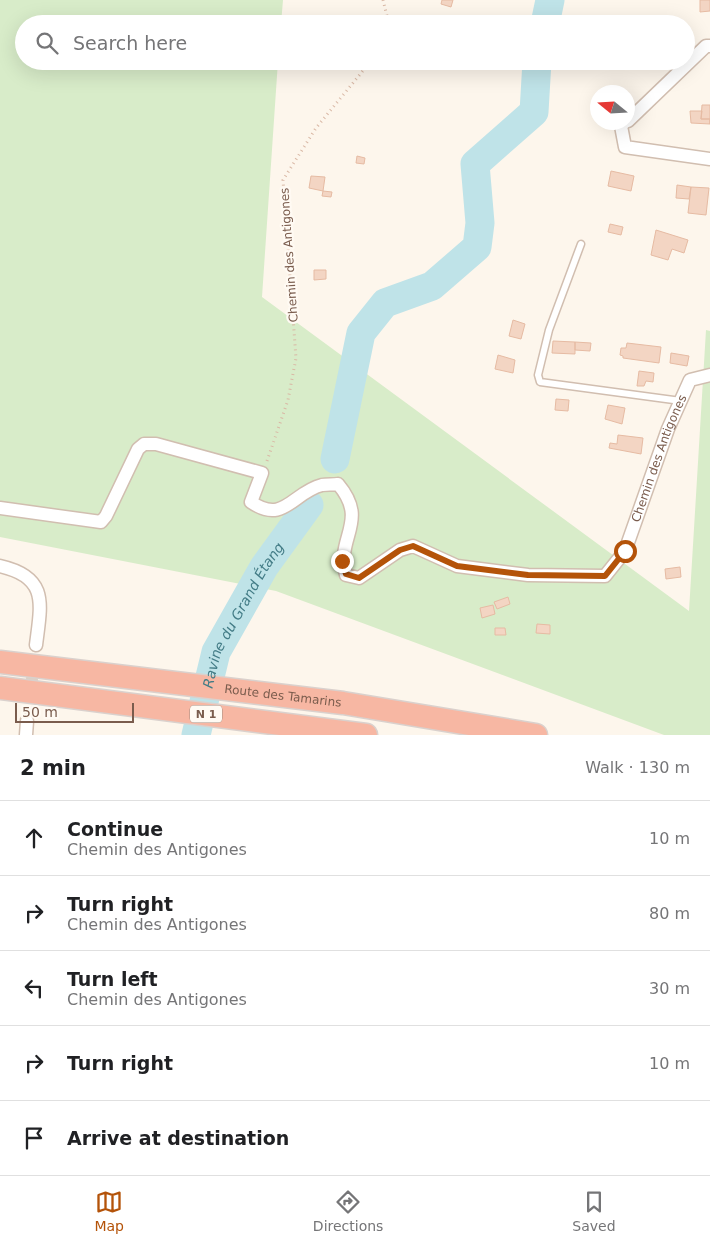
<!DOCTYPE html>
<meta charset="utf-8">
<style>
body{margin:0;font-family:"DejaVu Sans",sans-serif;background:#f6f6f6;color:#202124}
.compass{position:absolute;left:590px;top:85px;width:45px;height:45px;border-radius:50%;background:#fff;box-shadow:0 5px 20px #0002;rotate:288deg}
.scale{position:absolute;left:15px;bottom:12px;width:119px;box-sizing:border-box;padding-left:5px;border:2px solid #7a5c4d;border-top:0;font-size:14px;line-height:18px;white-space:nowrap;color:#7a5c4d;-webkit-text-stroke:4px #fffaf3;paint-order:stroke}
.stop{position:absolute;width:15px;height:15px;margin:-11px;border:4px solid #b45309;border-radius:50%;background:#fff}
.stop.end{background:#b45309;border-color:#fff;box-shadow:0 1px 5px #0008}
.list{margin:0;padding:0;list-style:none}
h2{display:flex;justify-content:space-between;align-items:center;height:65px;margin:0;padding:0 20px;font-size:21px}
h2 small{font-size:16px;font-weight:400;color:#757577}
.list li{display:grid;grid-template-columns:32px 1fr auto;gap:15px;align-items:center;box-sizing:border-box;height:75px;padding:0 20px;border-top:1px solid #e0e0e0}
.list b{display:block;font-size:19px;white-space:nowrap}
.list p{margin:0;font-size:16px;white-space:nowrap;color:#757577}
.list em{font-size:16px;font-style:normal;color:#757577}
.icon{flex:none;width:28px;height:28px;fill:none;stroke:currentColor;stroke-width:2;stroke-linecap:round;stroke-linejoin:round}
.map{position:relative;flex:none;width:710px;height:735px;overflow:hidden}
.search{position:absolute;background:#fff;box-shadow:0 5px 20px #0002;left:15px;right:15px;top:15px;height:55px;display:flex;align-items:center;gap:12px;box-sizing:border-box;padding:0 18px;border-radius:28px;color:#757577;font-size:19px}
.sheet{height:440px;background:#fff}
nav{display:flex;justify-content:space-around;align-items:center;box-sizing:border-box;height:70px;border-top:1px solid #e0e0e0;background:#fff;font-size:14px;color:#757577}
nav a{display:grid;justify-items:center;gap:2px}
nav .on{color:#b45309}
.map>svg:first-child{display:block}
.green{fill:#d8ecc9}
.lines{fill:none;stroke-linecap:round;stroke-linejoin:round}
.river{stroke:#bfe3e8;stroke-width:29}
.building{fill:#f3d5c3;stroke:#e6bba3}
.street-tunnel{stroke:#dcd0c4;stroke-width:12;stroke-dasharray:12 6;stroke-linecap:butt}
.lane-casing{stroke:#d1beb0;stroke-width:9}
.street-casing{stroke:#d1beb0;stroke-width:15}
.highway-casing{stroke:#dad1cd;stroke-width:25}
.path{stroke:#d9b8a5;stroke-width:3;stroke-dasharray:1 4;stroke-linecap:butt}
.lane{stroke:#fff;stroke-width:6}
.street{stroke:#fff;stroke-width:12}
.highway{stroke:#f7b7a3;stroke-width:22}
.route{stroke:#b45309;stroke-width:6}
.labels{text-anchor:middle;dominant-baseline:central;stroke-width:4.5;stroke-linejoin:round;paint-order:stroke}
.shield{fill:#fffaf3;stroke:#a28b7f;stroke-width:1}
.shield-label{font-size:11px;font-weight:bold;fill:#7a5c4d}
.street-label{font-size:12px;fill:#7a5c4d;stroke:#fffaf3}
.water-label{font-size:14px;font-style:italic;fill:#437c86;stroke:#fffaf3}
</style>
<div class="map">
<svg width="710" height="735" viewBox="0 0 710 735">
<rect width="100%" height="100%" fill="#fdf6ec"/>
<path class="green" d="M0 0H283L281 24H24V61H278L262 297 689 611 706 330 710 331V735H664L276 591 0 537Z"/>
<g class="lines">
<g class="river">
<path d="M545 24 550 0"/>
<path d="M335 459 361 333 385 303 432 286 477 247 480 223 475 164 534 112 537 61"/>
<path id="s1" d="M196 735 216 652 264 567 309 505"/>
</g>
</g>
<path class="building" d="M442 0H453L451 7 441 4Z
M700 0H710V11L700 12Z
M702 105H710V124V119H701Z
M690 111H702L701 119H710V124L691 123Z
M357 156 365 158 364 164 356 163Z
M611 171 634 176 631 191 608 186Z
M311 176 325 177 323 191 309 188Z
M677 185 691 187 689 199 676 198Z
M691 187 709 188 706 215 688 213Z
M323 191 332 192 331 197 322 196Z
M610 224 623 227 621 235 608 232Z
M656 230 688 240 684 253 672 249 668 260 651 255Z
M314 270H326V279L314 280Z
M513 320 525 324 521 339 509 336Z
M553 341 575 342V354L552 353Z
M575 342 591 343 590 351 575 350Z
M627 343 661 347 659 363 623 358V356L620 355 621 348H626Z
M671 353 689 356 687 366 670 363Z
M498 355 515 360 513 373 495 369Z
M639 371 654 373 653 382 646 381 644 386H637Z
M556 399 569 400 568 411 555 410Z
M608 405 625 408 622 424 605 419Z
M618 435 643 438 641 454 609 448 610 443 617 444Z
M680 567 681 577 666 579 665 569Z
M508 597 510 604 497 609 494 602Z
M493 605 495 614 482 618 480 608Z
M537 624 550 625V634L536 633Z
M495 628H505L506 635H495Z"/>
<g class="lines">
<path class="street-tunnel" d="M27 721 36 645"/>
<defs>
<path id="lane" d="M581 244 549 330 538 375 540 382 681 401"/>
<g id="street">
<path d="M628 121 706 46H710"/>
<path d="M625 122 621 126 625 147 710 159"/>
<path id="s2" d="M0 508 101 522 106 516 138 449 144 444H156L262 473 251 502C284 525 293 492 322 485 327 484 333 485 338 484 370 522 335 537 346 575L359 578 400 550 413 546 457 566 528 575 605 576 625 551 668 429 690 380 710 375"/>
<path d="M0 566C49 577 41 604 36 645"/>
<path d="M26 735 27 721"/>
</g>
<g id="highway">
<path id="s3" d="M0 662 343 703 536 735"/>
<path d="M0 688 366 735"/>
</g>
</defs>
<use href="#lane" class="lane-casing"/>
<use href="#street" class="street-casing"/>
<use href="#highway" class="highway-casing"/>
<path class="path" d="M383 0 389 24
M267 461 288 400 296 358 283 180 316 128 371 61"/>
<use href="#lane" class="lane"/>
<use href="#street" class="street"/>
<use href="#highway" class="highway"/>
</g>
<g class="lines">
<path class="route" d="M342 561 346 574 359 578 400 550 413 546 457 566 528 575 605 576 625 551"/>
</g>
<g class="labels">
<rect class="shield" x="190" y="705.5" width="32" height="17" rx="4"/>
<g class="shield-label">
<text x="206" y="714">N 1</text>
</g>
<g class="street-label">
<text transform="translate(289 255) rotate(-94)">Chemin des Antigones</text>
<text stroke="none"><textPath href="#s2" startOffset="940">Chemin des Antigones</textPath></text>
<text stroke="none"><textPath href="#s3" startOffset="285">Route des Tamarins</textPath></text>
</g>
<g class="water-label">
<text stroke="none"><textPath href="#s1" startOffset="130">Ravine du Grand Étang</textPath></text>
</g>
</g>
</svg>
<svg class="compass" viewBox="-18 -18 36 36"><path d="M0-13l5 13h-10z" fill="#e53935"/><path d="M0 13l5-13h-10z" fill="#757577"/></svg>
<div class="scale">50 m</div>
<div class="stop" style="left:625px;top:551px"></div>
<div class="stop end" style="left:342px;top:561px"></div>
<div class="search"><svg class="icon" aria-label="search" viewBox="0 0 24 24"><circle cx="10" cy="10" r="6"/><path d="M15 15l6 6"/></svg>Search here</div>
</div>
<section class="sheet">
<h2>2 min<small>Walk · 130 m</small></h2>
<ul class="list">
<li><svg class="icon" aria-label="ahead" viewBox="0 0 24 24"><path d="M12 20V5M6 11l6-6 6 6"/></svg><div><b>Continue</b><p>Chemin des Antigones</p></div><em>10 m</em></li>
<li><svg class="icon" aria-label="right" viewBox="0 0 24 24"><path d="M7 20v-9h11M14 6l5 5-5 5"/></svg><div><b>Turn right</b><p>Chemin des Antigones</p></div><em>80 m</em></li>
<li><svg class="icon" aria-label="left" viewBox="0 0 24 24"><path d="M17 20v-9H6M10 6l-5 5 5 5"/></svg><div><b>Turn left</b><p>Chemin des Antigones</p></div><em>30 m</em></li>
<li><svg class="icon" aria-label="right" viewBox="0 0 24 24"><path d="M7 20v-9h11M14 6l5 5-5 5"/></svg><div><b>Turn right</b></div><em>10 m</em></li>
<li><svg class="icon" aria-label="arrive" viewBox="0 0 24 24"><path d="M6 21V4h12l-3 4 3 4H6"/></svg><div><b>Arrive at destination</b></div></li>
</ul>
</section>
<nav>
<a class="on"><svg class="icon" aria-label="map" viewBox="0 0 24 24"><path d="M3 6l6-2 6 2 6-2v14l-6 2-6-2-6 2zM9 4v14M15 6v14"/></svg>Map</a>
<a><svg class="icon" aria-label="directions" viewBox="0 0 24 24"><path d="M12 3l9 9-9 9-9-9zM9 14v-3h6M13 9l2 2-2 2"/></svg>Directions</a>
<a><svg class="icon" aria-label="saved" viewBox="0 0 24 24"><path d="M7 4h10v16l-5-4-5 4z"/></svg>Saved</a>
</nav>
